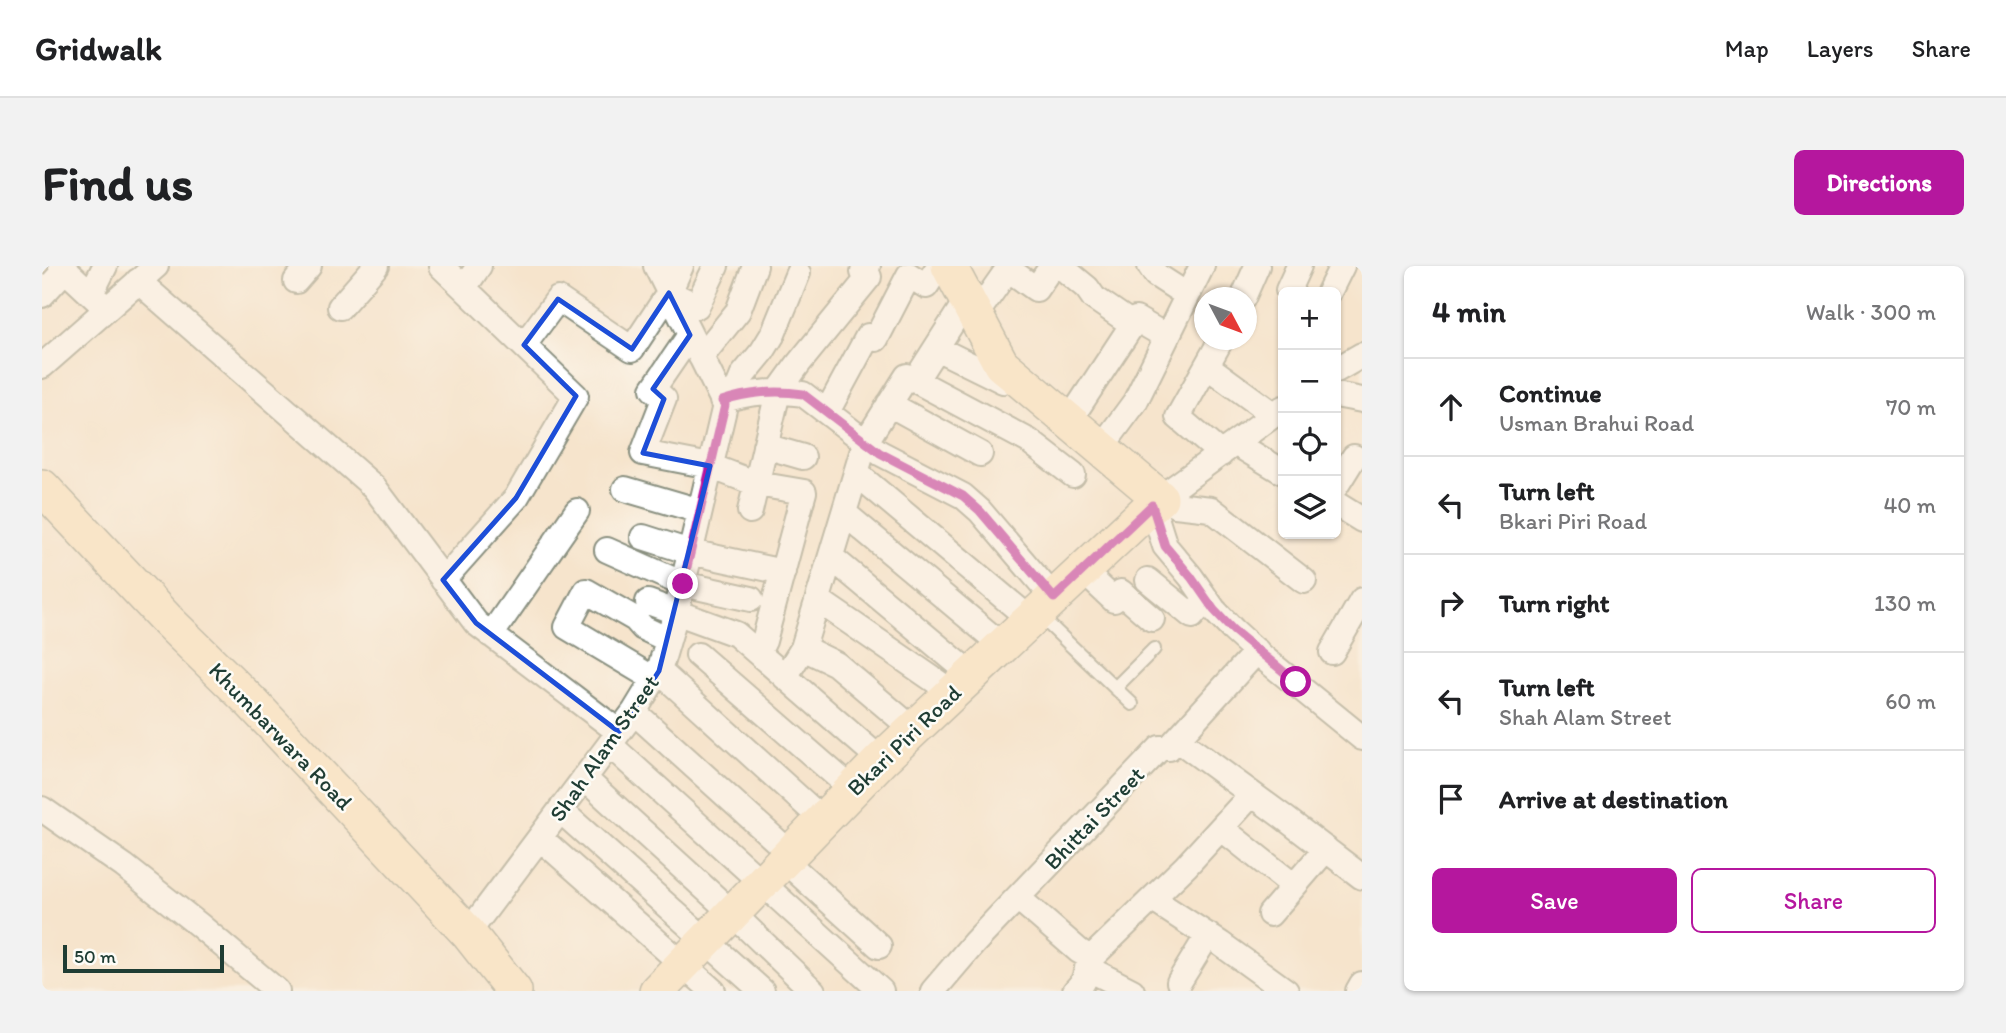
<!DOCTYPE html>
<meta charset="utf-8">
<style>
body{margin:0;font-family:Itim,sans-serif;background:#f2f2f2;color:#202124}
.controls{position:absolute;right:21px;top:21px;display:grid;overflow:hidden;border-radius:10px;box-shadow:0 2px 5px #0004}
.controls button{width:63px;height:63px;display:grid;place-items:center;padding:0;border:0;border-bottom:2px solid #e0e0e0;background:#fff;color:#202124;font:35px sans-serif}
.compass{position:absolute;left:1152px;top:21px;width:63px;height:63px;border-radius:50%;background:#fff;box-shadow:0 2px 5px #0004;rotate:131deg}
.scale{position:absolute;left:21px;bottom:18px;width:161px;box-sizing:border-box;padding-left:7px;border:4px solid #1f3d34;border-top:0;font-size:19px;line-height:24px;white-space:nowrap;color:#1f3d34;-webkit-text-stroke:5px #fdfcf7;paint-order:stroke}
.stop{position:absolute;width:21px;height:21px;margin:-16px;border:5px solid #b5179e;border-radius:50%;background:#fff}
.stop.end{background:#b5179e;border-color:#fff;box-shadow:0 2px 7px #0008}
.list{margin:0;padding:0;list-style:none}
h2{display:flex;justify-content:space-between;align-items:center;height:91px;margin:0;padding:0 28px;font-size:30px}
h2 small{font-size:23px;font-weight:400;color:#757577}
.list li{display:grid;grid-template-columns:46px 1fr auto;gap:21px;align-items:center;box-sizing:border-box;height:98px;padding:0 28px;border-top:2px solid #e0e0e0}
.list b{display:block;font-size:26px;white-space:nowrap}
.list p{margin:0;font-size:23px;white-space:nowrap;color:#757577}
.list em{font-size:23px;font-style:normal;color:#757577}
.actions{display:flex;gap:14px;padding:21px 28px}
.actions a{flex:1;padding:16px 0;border:2px solid #b5179e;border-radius:10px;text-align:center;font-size:24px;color:#b5179e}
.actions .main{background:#b5179e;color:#fff}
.icon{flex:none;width:38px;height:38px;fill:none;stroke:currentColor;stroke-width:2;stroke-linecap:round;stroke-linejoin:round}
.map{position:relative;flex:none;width:1320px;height:725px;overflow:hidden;border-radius:10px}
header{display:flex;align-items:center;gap:42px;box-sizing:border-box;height:98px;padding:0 35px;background:#fff;border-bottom:2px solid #e0e0e0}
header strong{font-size:33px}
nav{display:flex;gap:38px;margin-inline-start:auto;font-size:24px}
.intro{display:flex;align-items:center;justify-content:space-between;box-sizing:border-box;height:168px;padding:0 42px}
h1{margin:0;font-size:49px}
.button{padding:18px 32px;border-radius:10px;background:#b5179e;color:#fff;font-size:24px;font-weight:700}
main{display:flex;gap:42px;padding:0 42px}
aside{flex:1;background:#fff;border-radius:10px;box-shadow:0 2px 5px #0004}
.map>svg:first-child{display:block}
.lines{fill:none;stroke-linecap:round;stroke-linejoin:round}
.lane-casing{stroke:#8a9080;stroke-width:16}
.street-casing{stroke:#8a9080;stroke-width:28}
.secondary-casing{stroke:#8a9080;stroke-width:38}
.lane{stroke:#fff;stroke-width:12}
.street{stroke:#fff;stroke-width:24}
.secondary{stroke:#fce6c4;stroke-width:35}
.route{stroke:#b5179e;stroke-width:9}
.marked{fill:none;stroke:#1d4ed8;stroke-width:5;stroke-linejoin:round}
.labels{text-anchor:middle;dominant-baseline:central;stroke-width:5;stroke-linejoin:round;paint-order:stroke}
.street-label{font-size:23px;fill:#1f3d34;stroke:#fdfcf7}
</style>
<header>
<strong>Gridwalk</strong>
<nav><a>Map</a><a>Layers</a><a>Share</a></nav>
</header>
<div class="intro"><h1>Find us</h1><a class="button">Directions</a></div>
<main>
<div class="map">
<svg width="1320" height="725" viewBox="0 0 1320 725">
<rect width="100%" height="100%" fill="#fdfcf7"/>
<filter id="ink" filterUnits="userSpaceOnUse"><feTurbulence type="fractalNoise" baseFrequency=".0143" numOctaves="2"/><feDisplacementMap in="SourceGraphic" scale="14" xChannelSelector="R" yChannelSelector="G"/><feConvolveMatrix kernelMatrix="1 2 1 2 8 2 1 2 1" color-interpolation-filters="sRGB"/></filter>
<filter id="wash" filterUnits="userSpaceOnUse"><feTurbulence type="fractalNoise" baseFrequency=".00686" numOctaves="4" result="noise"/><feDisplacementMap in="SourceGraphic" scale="28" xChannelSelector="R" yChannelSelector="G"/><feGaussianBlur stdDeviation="1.57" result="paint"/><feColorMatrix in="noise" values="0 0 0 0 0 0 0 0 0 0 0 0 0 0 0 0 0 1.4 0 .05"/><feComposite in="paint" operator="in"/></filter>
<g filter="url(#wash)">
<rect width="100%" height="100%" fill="#f6e4cc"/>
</g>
<g filter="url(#ink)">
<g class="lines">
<defs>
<path id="lane" d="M997 349 1090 438
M1073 422 1112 383"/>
<path id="street" d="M19 0 65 43
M399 0 534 130 474 232 401 314
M1014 0 1023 4 1045 22 1052 32 1090 58
M1108 0 1114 9 1145 29
M96 15 332 221 434 357 577 466
M254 15 267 0
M422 22 437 0
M1250 26 1246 24 1257 0
M1287 26 1300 0
M627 27 655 40 674 0
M49 28 63 0
M0 29 23 4
M1201 32 1215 0
M298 41 334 0
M933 50 966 3 994 23 1010 0
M648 69 611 123 622 133 601 187 668 200 715 218 762 226 722 375 716 387
M482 79 516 33 590 83 627 27 639 0
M894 82 961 115 970 108
M659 91 696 45 713 0
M0 100 114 0
M1165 100 1232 149
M1294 104 1320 89
M873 115 924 35
M1294 129 1320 134
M692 131 701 109 720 86 731 68 756 7
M680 135C705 126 735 124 761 128L838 187 921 230 938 245 1012 332
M847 138 938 188
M1241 142 1118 232 1133 239 1169 243 1262 315
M785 146 826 70 834 73 867 9 884 20 897 0
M1027 155 1094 53 1125 71
M1193 177 1241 206
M723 180 761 191
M1059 182 1093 136 1160 0
M1179 188 1136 151 1179 74
M814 207 989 354
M1294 220 1312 191
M583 223 658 245
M1294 238 1320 254
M1110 239 1123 280 1149 311 1172 344 1191 364 1223 393 1320 472
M708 245 736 126 757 97 827 11 821 6 826 0
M802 247 961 380
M601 271 648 286 741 306
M565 284 641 318 709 333
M789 291 930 409
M1041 305 1072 334 1079 326 1110 353
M1106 314 1150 350 1164 333
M776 334 911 427
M606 336 694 368 839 494
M449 369 535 245
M761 382 794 398 872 464
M1290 386 1320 334
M656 389 811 524
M617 405 781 554
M743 411 761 382 823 177 865 110 987 175 1031 209
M612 413 525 361 544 325 593 353 601 362 626 374
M592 446 749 588
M1135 473 1240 550 1320 611
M568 479 839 725
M542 512 690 647 771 725
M0 543 82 600 157 659 235 725
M518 544 720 725
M1179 562 1252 620
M498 572 671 725
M742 594 837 680
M976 632 1037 685 1049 692
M1110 633 1179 678 1244 725
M1228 648 1284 583
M426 667 592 446 617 405 634 347 683 139 614 0
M1045 702 1090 725
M1137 716 1166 669
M891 725 932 677 1118 482H1127L1215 385
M1033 725 1041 716 1049 692 1144 600 1210 528
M1316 725 1320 718"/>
<path id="secondary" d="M0 221 126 355 211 438 426 667 472 725
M615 725 839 494 1118 232 959 98 907 0"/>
</defs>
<use href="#lane" class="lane-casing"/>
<use href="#street" class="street-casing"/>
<use href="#secondary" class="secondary-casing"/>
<use href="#lane" class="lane"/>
<use href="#street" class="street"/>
<use href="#secondary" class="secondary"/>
</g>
</g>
<g class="lines" filter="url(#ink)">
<path class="route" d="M641 318 683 139 680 135C705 126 735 124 761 128L838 187 921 230 938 245 1012 332 1110 239 1123 280 1149 311 1172 344 1191 364 1254 416"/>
</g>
<path d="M0 0H1320V725H0ZM627 27 648 69 611 123 622 133 601 187 668 200 617 405 577 466 434 357 401 314 474 232 534 130 482 79 516 33 590 83Z" fill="#f6e4cc" fill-opacity=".55" fill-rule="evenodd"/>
<path class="marked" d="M627 27 648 69 611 123 622 133 601 187 668 200 617 405 577 466 434 357 401 314 474 232 534 130 482 79 516 33 590 83Z"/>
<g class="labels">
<g class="street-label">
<text transform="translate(239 470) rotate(46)">Khumbarwara Road</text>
<text transform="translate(862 474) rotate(-44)">Bkari Piri Road</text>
<text transform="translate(562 482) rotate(-55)">Shah Alam Street</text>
<text transform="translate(1052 552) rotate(-46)">Bhittai Street</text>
</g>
</g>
</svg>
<div class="controls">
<button>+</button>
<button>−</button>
<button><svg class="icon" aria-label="locate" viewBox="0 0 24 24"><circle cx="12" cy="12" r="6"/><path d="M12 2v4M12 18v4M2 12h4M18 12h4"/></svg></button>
<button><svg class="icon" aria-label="layers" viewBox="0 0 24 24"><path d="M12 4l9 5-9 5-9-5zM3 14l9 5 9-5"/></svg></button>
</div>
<svg class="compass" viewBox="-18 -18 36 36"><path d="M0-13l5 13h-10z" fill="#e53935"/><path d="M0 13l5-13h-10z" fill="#757577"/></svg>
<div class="scale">50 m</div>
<div class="stop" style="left:1254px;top:416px"></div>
<div class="stop end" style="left:641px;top:318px"></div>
</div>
<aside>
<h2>4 min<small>Walk · 300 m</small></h2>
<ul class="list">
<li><svg class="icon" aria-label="ahead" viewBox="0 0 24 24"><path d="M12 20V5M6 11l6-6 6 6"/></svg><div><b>Continue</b><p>Usman Brahui Road</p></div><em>70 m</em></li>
<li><svg class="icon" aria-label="left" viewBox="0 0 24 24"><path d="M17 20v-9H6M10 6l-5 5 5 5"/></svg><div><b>Turn left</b><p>Bkari Piri Road</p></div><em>40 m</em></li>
<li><svg class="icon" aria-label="right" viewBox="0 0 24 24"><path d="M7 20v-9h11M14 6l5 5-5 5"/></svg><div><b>Turn right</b></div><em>130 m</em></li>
<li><svg class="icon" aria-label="left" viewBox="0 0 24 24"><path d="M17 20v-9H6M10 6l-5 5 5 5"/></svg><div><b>Turn left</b><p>Shah Alam Street</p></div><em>60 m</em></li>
<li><svg class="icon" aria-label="arrive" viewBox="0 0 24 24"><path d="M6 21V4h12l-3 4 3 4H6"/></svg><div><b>Arrive at destination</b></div></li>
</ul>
<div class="actions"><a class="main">Save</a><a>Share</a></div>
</aside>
</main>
